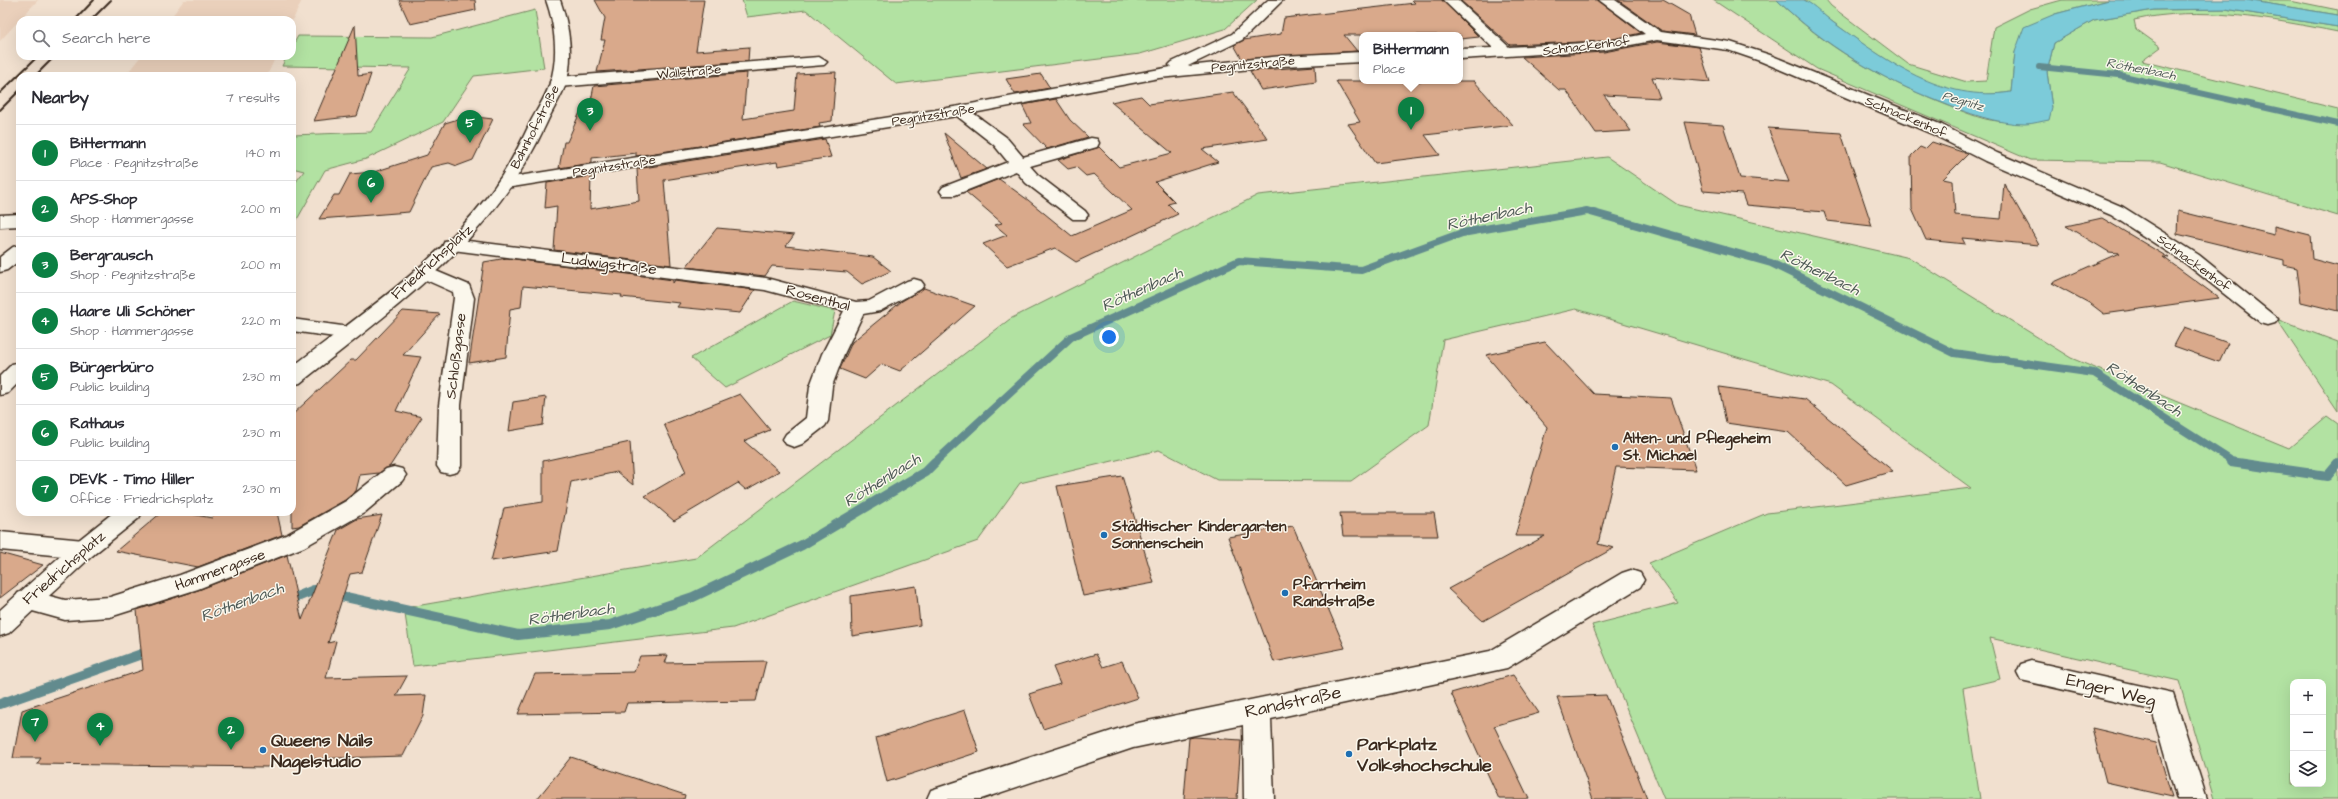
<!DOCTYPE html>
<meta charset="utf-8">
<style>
body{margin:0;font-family:"Architects Daughter",sans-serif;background:#f7f7f7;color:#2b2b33}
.controls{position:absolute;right:12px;bottom:12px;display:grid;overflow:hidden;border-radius:8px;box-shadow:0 4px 16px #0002}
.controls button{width:36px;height:36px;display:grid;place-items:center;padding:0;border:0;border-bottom:1px solid #e1e1e2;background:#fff;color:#2b2b33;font:20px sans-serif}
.you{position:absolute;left:1109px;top:337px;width:14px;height:14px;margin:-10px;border:3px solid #fff;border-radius:50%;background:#1a73e8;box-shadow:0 0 0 6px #1a73e833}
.badge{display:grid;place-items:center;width:26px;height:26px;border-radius:50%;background:#0b8043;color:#fff;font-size:13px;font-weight:700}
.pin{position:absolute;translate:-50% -33px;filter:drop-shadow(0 1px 2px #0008)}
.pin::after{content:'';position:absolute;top:21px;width:14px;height:12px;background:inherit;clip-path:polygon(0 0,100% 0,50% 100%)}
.popup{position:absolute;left:1359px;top:32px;width:104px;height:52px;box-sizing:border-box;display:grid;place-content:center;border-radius:8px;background:#fff;filter:drop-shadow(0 1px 3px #0005);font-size:13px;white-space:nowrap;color:#7c7c81}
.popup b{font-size:15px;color:#2b2b33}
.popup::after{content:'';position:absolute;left:50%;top:100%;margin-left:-8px;border:8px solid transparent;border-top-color:#fff}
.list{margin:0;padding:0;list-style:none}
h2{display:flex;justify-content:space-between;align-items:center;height:52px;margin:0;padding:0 16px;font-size:17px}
h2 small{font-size:13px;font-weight:400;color:#7c7c81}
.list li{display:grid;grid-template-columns:26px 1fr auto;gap:12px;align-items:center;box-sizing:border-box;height:56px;padding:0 16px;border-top:1px solid #e1e1e2}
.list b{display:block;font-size:15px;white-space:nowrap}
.list p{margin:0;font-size:13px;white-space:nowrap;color:#7c7c81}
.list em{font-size:13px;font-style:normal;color:#7c7c81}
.icon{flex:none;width:22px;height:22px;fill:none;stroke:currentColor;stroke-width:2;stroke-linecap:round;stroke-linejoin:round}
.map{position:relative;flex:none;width:2338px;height:799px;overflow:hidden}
.search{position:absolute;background:#fff;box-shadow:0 4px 16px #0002;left:16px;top:16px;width:280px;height:44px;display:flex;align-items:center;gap:10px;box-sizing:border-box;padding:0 14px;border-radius:12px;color:#7c7c81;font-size:15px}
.panel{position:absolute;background:#fff;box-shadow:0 4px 16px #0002;left:16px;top:72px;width:280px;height:444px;border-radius:12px}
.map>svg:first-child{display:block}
.built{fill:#ead0bb}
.green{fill:#b2e2a2;stroke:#768660;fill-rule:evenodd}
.water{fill:#7ccbd9;stroke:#628b8e}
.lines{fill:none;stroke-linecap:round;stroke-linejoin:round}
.stream-far2{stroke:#628b8e;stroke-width:6}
.stream-far1{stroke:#628b8e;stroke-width:8}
.stream{stroke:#628b8e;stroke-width:10}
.building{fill:#d9a98b;stroke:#3b2a1e}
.minor-casing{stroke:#3b2a1e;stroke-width:3}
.major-casing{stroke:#3b2a1e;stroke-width:3}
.minor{fill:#fbf7ec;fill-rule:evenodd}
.major{fill:#fbf7ec;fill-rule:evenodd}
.rail{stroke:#3b2a1e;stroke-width:2}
.poi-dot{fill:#1f6fb2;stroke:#fbf7ec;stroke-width:1.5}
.labels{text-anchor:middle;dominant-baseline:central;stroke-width:3;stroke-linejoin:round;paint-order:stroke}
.far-street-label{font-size:13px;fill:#3b2a1e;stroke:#fbf7ec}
.far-water-label{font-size:13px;font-style:italic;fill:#4e5a56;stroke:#fbf7ec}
.street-label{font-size:15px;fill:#3b2a1e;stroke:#fbf7ec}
.poi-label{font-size:15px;font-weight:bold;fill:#3b2a1e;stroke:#fbf7ec;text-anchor:start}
.water-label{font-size:16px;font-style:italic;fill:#4e5a56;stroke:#fbf7ec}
.near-street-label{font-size:18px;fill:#3b2a1e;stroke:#fbf7ec}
.near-poi-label{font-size:18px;font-weight:bold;fill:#3b2a1e;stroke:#fbf7ec;text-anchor:start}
</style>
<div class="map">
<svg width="2338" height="799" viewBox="0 0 2338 799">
<rect width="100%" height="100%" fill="#f1e0cf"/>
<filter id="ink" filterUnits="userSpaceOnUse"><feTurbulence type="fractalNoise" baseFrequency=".025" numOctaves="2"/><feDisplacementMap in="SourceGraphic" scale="8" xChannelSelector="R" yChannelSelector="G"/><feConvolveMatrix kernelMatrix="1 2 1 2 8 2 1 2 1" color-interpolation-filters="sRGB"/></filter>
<g filter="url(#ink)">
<path class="built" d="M0 0H38L0 41Z
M184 0H302L292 22V20H169Z
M141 56H276L267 76H125Z"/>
<path class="green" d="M742 0H1257L1225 29 1140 54 896 84 806 10 747 17Z
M1713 0H1777C1826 48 1880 78 1944 104 1960 110 1981 120 1998 121 2009 122 2040 111 2052 108L2047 72 2054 43 2094 20 2154 10 2225 9 2338 27V32C2272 19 2200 5 2134 20L2136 29 2161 47 2142 61 2338 109V216L2160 162 2030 160 1817 69Z
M1804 0H1826L1831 6 1908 64 1967 82 1986 81 1994 27 2030 9 2062 0H2109L2055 14 2015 52 2011 92C1991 95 1972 96 1953 91 1904 78 1844 31 1804 0Z
M2246 0H2289L2338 10V15Z
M535 10 544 68 474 76 443 122 366 159 325 170 295 223H292V187L304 171 292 168V135L371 132 411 68 282 66 287 56H292V47L298 36 432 37Z
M1607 157 1678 205 1910 258 2071 358 2289 448 2327 416 2338 424V799H2214L2179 681 1990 638 2000 679 1963 688 1980 799H1664L1592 625 1678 603 1649 563 1767 513 1971 488 1831 385 1576 309 1443 340 1429 425 1351 481 1217 480 1159 450 1020 483 978 541 733 628 413 666 404 608 696 558 1010 319 1258 195ZM2293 682H2323V784H2293Z
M793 301 835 311 830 335 725 388 691 358Z
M2276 319 2338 342V411Z"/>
<path class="water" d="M1777 0C1784 0 1798 0 1804 0 1815 5 1824 16 1834 23 1887 61 1942 103 2011 92L2015 52 2024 27 2055 14 2109 0H2246L2338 15V27L2225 9 2154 10 2094 20 2054 43 2047 72 2052 108 2049 120C2042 121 2033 124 2025 124 1997 124 1967 113 1940 102 1879 78 1825 46 1777 0Z"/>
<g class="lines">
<path class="stream-far2" d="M2039 67 2119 75 2338 124"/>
<path class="stream-far1" d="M934 463 1071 337 1239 261 1361 270 1462 233 1587 211 1771 263 1954 353 2094 373 2235 463"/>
<path class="stream" d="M2231 462 2327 476 2338 463
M287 601 314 590 518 635 610 625 693 597 802 545 925 472 935 462
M0 704 150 651"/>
</g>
<path class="building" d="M399 0H475L476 10 410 24Z
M595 0H704L696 51 749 47 748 61 597 72 605 40H601L605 18Z
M1412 0H1442L1479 37 1460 39V35H1344L1357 51 1242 59 1234 45 1244 40 1281 34 1284 18 1415 3Z
M1460 0H1598L1641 33 1604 41 1510 45Z
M1618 0H1663L1689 15 1695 35 1662 31Z
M355 25 358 76 371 74 357 116 314 121Z
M1657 42 1699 47 1710 82 1652 77 1660 98 1604 95 1631 131 1596 133 1566 90H1559L1522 57 1604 52Z
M1315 66 1316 82 1261 90 1250 71Z
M836 72 832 121 819 123 820 127 636 156V153L592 158V163L559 168 564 142H567L581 110H589L594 86 747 73 743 119 794 111 797 74Z
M1041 74 1050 88 1015 94 1006 79Z
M1336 81H1474L1513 125 1425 135 1440 155 1375 163 1348 124 1360 122Z
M1233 92 1268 139 1202 149 1218 162 1155 182 1175 202 1168 204 1178 214 1076 262 1055 248 1007 266 983 244 1007 235 995 225 1002 223 966 192 999 179 1028 200 1072 236 1132 210 1094 174 1086 176 1076 167 1068 169 1058 160 1099 147 1119 167 1172 153 1111 102 1141 96 1149 104Z
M1056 99 1070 120 1088 137 1047 149 1023 124 1031 123 1022 105Z
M468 116 493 119 473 160 457 166 449 163 431 167 409 212 319 219 334 195H339L350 174 374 172 427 155 445 123Z
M1685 122 1723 125 1740 178 1789 182 1768 128 1841 133 1872 226 1827 221 1824 212 1746 205 1742 194 1703 191Z
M944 133 987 169 961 178Z
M825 139 831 157 778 166 777 162 664 180 671 265 554 250 557 206 545 208 547 183 591 176 590 209 639 201 637 169Z
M1932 142 1968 154 1943 179 1953 181 1955 215 2001 219 2004 183 2039 245 1962 238 1965 244 1926 240 1912 209 1911 156 1920 147 1925 149Z
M2178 211 2274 235V226L2310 235 2312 259 2338 266V311L2301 302 2297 268 2284 265V260L2177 234Z
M2102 218 2169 258 2163 257 2219 298 2104 314 2091 304 2052 283 2119 253 2109 252 2066 226Z
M717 228 794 235 786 246 873 257 891 271 862 284 847 272 772 266 765 276 686 267Z
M507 258 673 280V283L675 280 755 290 740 313 677 307 680 303 621 297 622 295 523 286 521 307 510 309 506 357 469 363 484 262Z
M924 288 975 306 900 371 882 364 865 379 840 369 852 342 902 301Z
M403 311 440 314 403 355 421 357 396 411 422 417 390 466 379 473 360 475 356 491 345 500 299 526 292 527V415L351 360H356Z
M2184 327 2228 343 2219 362 2174 346Z
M1545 342 1594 394 1671 398 1696 470 1616 467 1598 544 1614 548 1483 621 1448 589 1545 536H1515L1547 427 1486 355Z
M1719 387 1805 399 1893 471 1846 485 1788 432 1726 423Z
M740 394 770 430 744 441 779 471 746 490 738 483 674 521 645 496 686 472 664 424Z
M546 397 543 425 509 431 513 402Z
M630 442 633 485 617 472 571 482 558 551 491 561 504 508 543 502V461Z
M1122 476 1154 583 1083 596 1057 486Z
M162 512H180L212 518 214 512H277L282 535 198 567 116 551Z
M1340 513H1434L1438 536H1343Z
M382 515 362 572 350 574 328 643 336 641 326 678 407 676 396 696 426 695 423 716 403 756 272 760 268 767 37 764 41 758H13L22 710 143 670 137 610 198 590 287 555 302 620 338 530 357 519Z
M1293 526 1345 648 1274 662 1228 537Z
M0 553 43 565 0 598Z
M916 586 920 625 852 636 851 596Z
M1096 654 1103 667 1122 661 1138 698 1043 729 1029 694 1060 684 1053 667Z
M668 655 665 663 766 661 756 701 627 703 624 712 518 714 535 674 634 672 640 656Z
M1513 675 1539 713 1494 726 1529 799H1499L1451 693Z
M1606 695 1647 799H1593L1557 697Z
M965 710 979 752 887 782 876 738Z
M2092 728 2156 743 2172 797 2106 782Z
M1194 737 1241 740 1237 799H1184L1189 738Z
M571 757 685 795 684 799H537Z"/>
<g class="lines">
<defs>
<path id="minor" d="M1268 0H1283L1242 40 1188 66 1282 56 1362 52V62L1282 66 1159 78 973 113 1006 137 1023 157 1091 138 1097 139 1099 143 1097 147 1030 166 1038 175 1085 211 1088 215 1085 219H1073L1026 183 1016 171 955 195H943L940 191 943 187 1008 162 994 145 957 116 506 188 500 187 497 183 500 179 506 178 960 106 1171 67 1169 65 1172 62 1232 34Z
M1443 0H1458L1509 47 1604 42 1645 34 1599 0H1615L1661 32 1730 42 1770 55 1942 125 1997 153 2123 207 2199 255 2278 319 2275 323 2268 325 2261 323 2185 263 2111 215 1985 161 1930 133 1760 61 1728 50 1657 40 1604 50 1460 59V49L1493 48Z
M819 57 827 62 824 65 558 87 552 85 550 82 552 79 558 77Z
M20 214V226L0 227V215Z
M452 239 766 278 856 302 869 301 907 281 914 279 921 281 924 285 921 289 880 311 863 314 844 354 832 386 828 421 825 426 802 444 794 447 786 444 783 439 786 434 806 418 810 386 822 354 844 311 765 290 445 249 443 245 445 241Z
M20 245V260L7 270 0 272V257L13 247Z
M424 266 469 285 474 298 461 405V466L457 472 449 474 441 472 437 466 439 405 454 298 453 292 417 276 414 272 417 268Z
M292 319 349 327 356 329 359 333 356 337 349 339 292 331Z
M20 362V381L8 393 0 395V376L12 364Z
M394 467 402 469 406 475 402 481 364 513 304 547 198 589 110 617 65 620 18 607 14 600 18 593 27 590 65 600 110 597 180 575 286 535 346 501 386 469Z
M0 532 84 540 93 543 96 549 93 555 84 558 0 550Z
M1631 570 1640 573 1644 580 1640 587 1507 668 1271 719 1274 799H1244L1243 725 1133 748 981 799H927L931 790 1133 724 1490 651 1622 573Z
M2031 661 2173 693 2207 799H2177L2152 710 2021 680 2017 672 2021 664Z"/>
<path id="major" d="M546 0H560C569 25 574 57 566 84 561 97 553 109 547 122 493 241 399 304 300 383L292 385V367C360 315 434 265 487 197 505 174 519 147 531 121 537 109 546 97 550 83 559 57 555 25 546 0Z
M114 512H142L139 518 93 555 9 633 0 636V610L75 543Z"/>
</defs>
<use href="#minor" class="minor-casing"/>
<use href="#major" class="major-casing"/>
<use href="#minor" class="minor"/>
<use href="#major" class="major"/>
<path class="rail" d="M75 20 94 0
M91 20 111 0
M35 76 55 56
M0 93 38 56
M0 110 20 90"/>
</g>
</g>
<g class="poi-dot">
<circle cx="1615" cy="447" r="4"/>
<circle cx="1104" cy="535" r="4"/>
<circle cx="1285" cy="593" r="4"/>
<circle cx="263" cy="750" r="4"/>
<circle cx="1349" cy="754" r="4"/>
</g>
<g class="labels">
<g class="far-street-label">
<text transform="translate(1586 46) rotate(-7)">Schnackenhof</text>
<text transform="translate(1253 64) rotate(-5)">Pegnitzstraße</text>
<text transform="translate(689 72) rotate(-5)">Wallstraße</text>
<text transform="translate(933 115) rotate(-9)">Pegnitzstraße</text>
<text transform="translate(1906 117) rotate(23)">Schnackenhof</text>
<text transform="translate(535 127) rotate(-63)">Bahnhofstraße</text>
<text transform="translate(614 166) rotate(-9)">Pegnitzstraße</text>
<text transform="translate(2194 263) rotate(36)">Schnackenhof</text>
</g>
<g class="far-water-label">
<text transform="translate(2141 69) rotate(11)">Röthenbach</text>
<text transform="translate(1963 101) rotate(16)">Pegnitz</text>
</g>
<g class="street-label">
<text transform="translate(432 262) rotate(-42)">Friedrichsplatz</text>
<text transform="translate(609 264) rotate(7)">Ludwigstraße</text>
<text transform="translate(818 298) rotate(15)">Rosenthal</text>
<text transform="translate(456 356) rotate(-83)">Schloßgasse</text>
<text transform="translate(64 568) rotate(-41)">Friedrichsplatz</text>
<text transform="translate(220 570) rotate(-20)">Hammergasse</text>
</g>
<g class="poi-label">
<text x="1623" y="438">Alten- und Pflegeheim<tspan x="1623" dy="17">St. Michael</tspan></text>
<text x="1112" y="526">Städtischer Kindergarten<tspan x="1112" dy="17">Sonnenschein</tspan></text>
<text x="1293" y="584">Pfarrheim<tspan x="1293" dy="17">Randstraße</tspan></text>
</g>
<g class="water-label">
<text transform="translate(1489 216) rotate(-12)">Röthenbach</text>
<text transform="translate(1820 272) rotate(26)">Röthenbach</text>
<text transform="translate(1142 289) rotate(-24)">Röthenbach</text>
<text transform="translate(2144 389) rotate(33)">Röthenbach</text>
<text transform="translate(882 480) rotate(-32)">Röthenbach</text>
<text transform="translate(242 602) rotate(-20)">Röthenbach</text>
<text transform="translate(571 614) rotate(-8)">Röthenbach</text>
</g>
<g class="near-street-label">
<text transform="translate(2111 690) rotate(14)">Enger Weg</text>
<text transform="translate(1293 702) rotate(-12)">Randstraße</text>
</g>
<g class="near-poi-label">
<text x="271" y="740">Queens Nails<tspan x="271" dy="21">Nagelstudio</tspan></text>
<text x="1357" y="744">Parkplatz<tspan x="1357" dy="21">Volkshochschule</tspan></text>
</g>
</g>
</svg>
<div class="controls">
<button>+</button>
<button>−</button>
<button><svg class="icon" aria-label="layers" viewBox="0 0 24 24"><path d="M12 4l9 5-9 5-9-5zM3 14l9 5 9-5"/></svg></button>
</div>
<div class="you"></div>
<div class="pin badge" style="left:1411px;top:130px">1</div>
<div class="popup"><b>Bittermann</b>Place</div>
<div class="pin badge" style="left:231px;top:750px">2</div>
<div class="pin badge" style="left:590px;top:131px">3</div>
<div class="pin badge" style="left:100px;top:746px">4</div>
<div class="pin badge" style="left:470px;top:143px">5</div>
<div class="pin badge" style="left:371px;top:203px">6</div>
<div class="pin badge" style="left:35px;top:742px">7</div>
<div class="search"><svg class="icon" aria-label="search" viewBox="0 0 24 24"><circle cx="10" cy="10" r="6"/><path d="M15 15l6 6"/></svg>Search here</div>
<section class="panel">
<h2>Nearby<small>7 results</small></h2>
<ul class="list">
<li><span class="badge">1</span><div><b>Bittermann</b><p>Place · Pegnitzstraße</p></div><em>140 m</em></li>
<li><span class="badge">2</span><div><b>APS-Shop</b><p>Shop · Hammergasse</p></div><em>200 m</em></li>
<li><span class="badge">3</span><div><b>Bergrausch</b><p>Shop · Pegnitzstraße</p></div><em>200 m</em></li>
<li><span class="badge">4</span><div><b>Haare Uli Schöner</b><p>Shop · Hammergasse</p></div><em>220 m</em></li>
<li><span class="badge">5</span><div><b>Bürgerbüro</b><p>Public building</p></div><em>230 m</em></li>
<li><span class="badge">6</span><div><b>Rathaus</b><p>Public building</p></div><em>230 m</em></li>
<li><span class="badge">7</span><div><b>DEVK - Timo Hiller</b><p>Office · Friedrichsplatz</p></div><em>230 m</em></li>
</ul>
</section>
</div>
